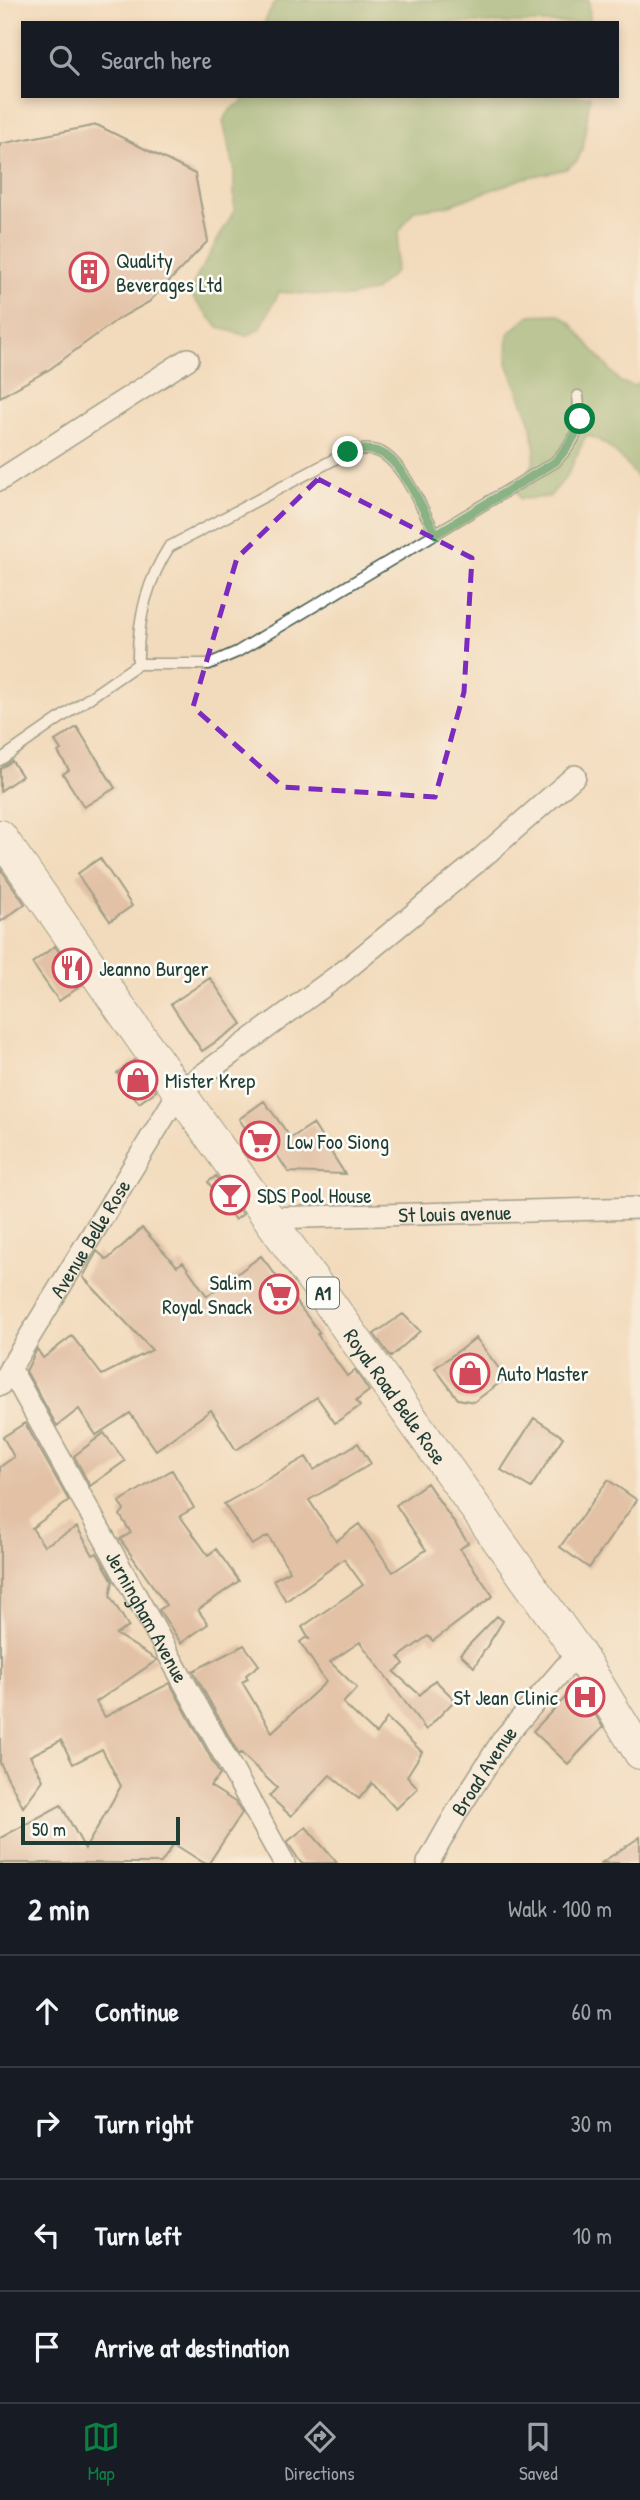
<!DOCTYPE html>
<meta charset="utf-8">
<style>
body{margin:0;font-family:"Patrick Hand",sans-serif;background:#242831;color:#f1f3f6}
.scale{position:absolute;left:21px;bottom:18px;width:159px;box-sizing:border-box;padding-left:7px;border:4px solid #1f3d34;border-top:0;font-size:19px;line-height:24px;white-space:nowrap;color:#1f3d34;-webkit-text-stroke:5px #fdfcf7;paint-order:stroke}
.stop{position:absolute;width:21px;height:21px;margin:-16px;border:5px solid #0b8043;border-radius:50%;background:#fff}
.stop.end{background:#0b8043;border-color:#fff;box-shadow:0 2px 7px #0008}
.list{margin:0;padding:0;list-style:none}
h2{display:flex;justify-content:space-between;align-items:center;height:91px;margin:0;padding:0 28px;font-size:30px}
h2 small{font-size:23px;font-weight:400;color:#9ea1a6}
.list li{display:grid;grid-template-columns:46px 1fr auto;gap:21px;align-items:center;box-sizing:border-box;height:112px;padding:0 28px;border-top:2px solid #363941}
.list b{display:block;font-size:26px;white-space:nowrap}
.list em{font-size:23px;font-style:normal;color:#9ea1a6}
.icon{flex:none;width:38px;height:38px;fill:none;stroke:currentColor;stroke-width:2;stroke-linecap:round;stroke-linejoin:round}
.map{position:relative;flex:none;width:640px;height:1863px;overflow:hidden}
.search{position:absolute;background:#171b24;box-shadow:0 4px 10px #0003;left:21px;right:21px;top:21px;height:77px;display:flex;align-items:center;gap:18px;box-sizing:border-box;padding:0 24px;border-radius:0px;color:#9ea1a6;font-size:26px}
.sheet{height:539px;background:#171b24}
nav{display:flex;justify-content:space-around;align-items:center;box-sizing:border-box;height:98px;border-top:2px solid #363941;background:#171b24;font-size:19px;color:#9ea1a6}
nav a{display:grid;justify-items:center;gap:4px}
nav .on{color:#0b8043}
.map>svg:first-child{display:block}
.forest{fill:#7aac68;stroke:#4c744e;stroke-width:2}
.building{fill:#cea28b}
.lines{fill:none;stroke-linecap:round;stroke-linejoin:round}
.lane-casing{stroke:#3f5548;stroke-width:13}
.street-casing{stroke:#3f5548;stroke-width:24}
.primary-casing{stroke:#3f5548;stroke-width:34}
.lane{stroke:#fff;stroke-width:10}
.street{stroke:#fff;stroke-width:21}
.primary{stroke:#fff;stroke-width:32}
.route{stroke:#0b8043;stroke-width:9}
.marked{fill:none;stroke:#7b2cbf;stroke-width:5;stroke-dasharray:14 9;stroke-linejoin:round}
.labels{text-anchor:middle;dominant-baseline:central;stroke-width:5;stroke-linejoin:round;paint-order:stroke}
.shield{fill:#fdfcf7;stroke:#62766e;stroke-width:2}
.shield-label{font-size:19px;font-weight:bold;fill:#1f3d34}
.poi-label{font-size:21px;fill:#1f3d34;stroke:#fdfcf7;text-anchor:start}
.street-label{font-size:21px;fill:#1f3d34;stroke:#fdfcf7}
</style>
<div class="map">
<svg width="640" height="1863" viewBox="0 0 640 1863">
<rect width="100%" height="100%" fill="#fdfcf7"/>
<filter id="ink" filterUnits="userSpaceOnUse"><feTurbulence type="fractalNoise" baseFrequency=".0143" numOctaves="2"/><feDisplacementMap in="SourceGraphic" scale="14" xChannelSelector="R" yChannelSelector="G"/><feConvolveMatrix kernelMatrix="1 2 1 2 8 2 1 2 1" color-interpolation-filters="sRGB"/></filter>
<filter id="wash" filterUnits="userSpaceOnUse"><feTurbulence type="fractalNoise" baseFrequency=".00686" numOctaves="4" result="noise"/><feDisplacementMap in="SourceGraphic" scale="28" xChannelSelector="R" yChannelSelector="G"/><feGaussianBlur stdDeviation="1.57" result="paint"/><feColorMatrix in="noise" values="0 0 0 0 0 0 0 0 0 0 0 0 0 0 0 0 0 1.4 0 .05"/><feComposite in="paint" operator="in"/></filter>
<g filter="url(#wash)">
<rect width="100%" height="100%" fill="#f2dbbc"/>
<path class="forest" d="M276 0H589L590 23H264Z
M245 96H590L583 148 577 161 566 169 524 178 447 206 414 210 399 232 395 272 374 291 348 297 279 292 260 329 246 336 218 327 193 298V284L234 211V167L223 121 231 109 244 101Z
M558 314 570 322 620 382 633 386 640 383V482C627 463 609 441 586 435L567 476 549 497 520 499 515 487 533 464 535 450 530 420 507 363 508 334 530 315Z"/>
<g id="blocks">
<path class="building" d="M97 125 195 174 208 241 149 302 118 319 50 369 0 397V144Z
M77 727 115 788 84 807 63 774 69 770 58 752 61 750 55 741Z
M12 761 22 776 0 791V769Z
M100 858 132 906 110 921 77 874Z
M0 868 25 904 0 922Z
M55 946 82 985 59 1001 32 963Z
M210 978 242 1024 202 1051 171 1004Z
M134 1060 156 1091 139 1103 117 1073Z
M264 1101 291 1138 313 1124 345 1174 288 1172 269 1142 259 1148 239 1119Z
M216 1176 243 1214 235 1220 208 1182Z
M142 1228 177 1266 183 1262 207 1296 261 1256 320 1333 317 1334 347 1376 355 1370 369 1391 356 1401 360 1406 335 1423 317 1397 236 1450 211 1410 156 1450 130 1413 96 1435 79 1409 57 1426 26 1371 37 1349 43 1358 72 1336 102 1375 152 1350 83 1277 97 1251 107 1260Z
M403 1314 420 1331 391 1357 374 1334Z
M476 1338 506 1378 474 1402 458 1399 435 1368Z
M534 1418 563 1437 531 1488 501 1470Z
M25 1423 69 1501 32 1528 44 1546 77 1527 93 1555 97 1553 113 1581 110 1596 129 1627 116 1634 157 1660 96 1702 105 1717 170 1683 220 1775 210 1786 235 1802 242 1813 209 1863H204L174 1844 161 1863H0V1838L61 1805 85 1849 121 1786 102 1749 73 1764 61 1740 30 1756 43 1780 23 1807 0 1763V1467L14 1457 3 1437Z
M104 1433 125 1461 90 1486 74 1456Z
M358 1443 371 1464 309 1500 336 1541 359 1524 393 1572 426 1550 396 1505 427 1483 468 1543 460 1549 493 1596 433 1641 428 1636 399 1657 404 1664 394 1672 420 1695 435 1680 455 1700 426 1730 360 1642 330 1662 357 1688 343 1703 376 1734 387 1718 422 1752 407 1776 418 1788 396 1809 372 1783 359 1799 330 1775 291 1816 269 1796 277 1788 241 1753 239 1755 193 1671 244 1645 259 1665 246 1675 248 1679 242 1682 272 1732 326 1682 300 1642 305 1638 309 1639 302 1627 363 1585 344 1559 286 1601 273 1580 290 1571 268 1536 252 1545 224 1504 306 1457 314 1470Z
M172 1470 194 1508 180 1516 208 1555 216 1549 239 1581 198 1610 208 1624 181 1643 159 1610 166 1605 120 1539 131 1533 120 1515 124 1510 119 1502Z
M608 1480 637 1500 589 1568 560 1547Z
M497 1616 503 1621 474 1667 460 1654Z
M577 1685 603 1727 568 1764 533 1731Z
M306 1827 337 1863H301L287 1842Z
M640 1837V1863H601Z"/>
</g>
</g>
<g filter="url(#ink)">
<use href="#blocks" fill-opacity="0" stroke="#3f5548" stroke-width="2"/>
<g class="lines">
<defs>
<path id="lane" d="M138 664C137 622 146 583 169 547L348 452C360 449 374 447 385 455 406 469 423 512 436 534
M0 760 138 664H209L237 652 555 462C578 437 582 430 578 396"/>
<g id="street">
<path d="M0 480 188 359"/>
<path id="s1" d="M269 1218 640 1208"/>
<path id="s2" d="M10 1368 284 1863"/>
<path id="s3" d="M0 1385 179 1092 343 972 477 862 575 776"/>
<path id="s4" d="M428 1863 458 1810 504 1738 578 1652"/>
</g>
<g id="primary">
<path id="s5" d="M0 836 179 1092 578 1652 640 1753"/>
</g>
</defs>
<use href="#lane" class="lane-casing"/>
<use href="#street" class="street-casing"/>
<use href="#primary" class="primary-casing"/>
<use href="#lane" class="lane"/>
<use href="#street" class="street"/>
<use href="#primary" class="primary"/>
</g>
</g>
<g class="lines" filter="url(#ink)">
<path class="route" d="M348 452C360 449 374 448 385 455 406 469 423 511 436 534L555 462C567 448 577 437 580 419"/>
</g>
<path d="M0 0H640V1863H0ZM318 479 472 558 464 692 435 797 283 787 193 707 237 558Z" fill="#f2dbbc" fill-opacity=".55" fill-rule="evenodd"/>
<path class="marked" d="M318 479 472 558 464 692 435 797 283 787 193 707 237 558Z"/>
<defs>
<symbol id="building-ring" viewBox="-11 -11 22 22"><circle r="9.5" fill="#fdfcf7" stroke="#d1495b" stroke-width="1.5"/><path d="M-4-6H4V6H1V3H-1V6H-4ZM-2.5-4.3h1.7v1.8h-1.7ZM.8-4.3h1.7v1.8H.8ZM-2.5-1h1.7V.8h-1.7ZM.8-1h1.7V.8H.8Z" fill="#d1495b"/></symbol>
<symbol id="restaurant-ring" viewBox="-11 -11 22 22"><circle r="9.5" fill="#fdfcf7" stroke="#d1495b" stroke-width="1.5"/><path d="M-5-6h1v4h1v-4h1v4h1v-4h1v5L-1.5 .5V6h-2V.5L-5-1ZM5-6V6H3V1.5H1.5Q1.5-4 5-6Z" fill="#d1495b"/></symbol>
<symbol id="shop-ring" viewBox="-11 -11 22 22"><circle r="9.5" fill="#fdfcf7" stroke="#d1495b" stroke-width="1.5"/><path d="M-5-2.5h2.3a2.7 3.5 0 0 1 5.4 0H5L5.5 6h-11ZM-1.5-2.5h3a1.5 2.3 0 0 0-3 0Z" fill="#d1495b"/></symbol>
<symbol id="supermarket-ring" viewBox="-11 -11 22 22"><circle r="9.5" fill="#fdfcf7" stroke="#d1495b" stroke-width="1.5"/><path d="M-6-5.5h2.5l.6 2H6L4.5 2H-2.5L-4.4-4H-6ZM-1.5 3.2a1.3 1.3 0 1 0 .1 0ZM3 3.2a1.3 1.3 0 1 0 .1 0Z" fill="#d1495b"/></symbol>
<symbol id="bar-ring" viewBox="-11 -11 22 22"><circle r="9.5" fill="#fdfcf7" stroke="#d1495b" stroke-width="1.5"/><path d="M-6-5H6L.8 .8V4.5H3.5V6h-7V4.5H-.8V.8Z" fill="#d1495b"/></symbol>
<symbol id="hospital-ring" viewBox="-11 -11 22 22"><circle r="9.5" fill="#fdfcf7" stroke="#d1495b" stroke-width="1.5"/><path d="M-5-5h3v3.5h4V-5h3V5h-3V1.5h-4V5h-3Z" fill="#d1495b"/></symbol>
</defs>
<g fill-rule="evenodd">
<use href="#building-ring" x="67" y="250" width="44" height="44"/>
<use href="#restaurant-ring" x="50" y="946" width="44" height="44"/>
<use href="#shop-ring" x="116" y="1058" width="44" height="44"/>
<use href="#supermarket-ring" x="238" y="1119" width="44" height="44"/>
<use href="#bar-ring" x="208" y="1173" width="44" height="44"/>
<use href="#supermarket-ring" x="257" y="1272" width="44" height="44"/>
<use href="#shop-ring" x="448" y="1351" width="44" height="44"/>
<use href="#hospital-ring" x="563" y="1675" width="44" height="44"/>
</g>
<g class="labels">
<rect class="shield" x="307" y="1277.5" width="32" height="31" rx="5"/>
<g class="shield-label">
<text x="323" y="1293">A1</text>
</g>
<g class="poi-label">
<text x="116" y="260">Quality<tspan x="116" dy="24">Beverages Ltd</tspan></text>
<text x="99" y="968">Jeanno Burger</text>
<text x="165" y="1080">Mister Krep</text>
<text x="287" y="1141">Low Foo Siong</text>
<text x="257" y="1195">SDS Pool House</text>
<text x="252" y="1282" text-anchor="end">Salim<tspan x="252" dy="24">Royal Snack</tspan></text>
<text x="497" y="1373">Auto Master</text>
<text x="558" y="1697" text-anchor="end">St Jean Clinic</text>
</g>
<g class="street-label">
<text stroke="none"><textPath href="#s1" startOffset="186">St louis avenue</textPath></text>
<text stroke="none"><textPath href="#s3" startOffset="172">Avenue Belle Rose</textPath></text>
<text stroke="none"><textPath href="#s5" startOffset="686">Royal Road Belle Rose</textPath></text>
<text stroke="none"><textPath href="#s2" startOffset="284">Jerningham Avenue</textPath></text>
<text stroke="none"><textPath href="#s4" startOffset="108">Broad Avenue</textPath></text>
</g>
</g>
</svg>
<div class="scale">50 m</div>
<div class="stop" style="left:580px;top:419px"></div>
<div class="stop end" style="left:348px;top:452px"></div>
<div class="search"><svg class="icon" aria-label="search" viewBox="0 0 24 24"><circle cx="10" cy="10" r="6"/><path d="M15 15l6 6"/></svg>Search here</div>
</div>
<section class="sheet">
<h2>2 min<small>Walk · 100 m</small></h2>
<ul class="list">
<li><svg class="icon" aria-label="ahead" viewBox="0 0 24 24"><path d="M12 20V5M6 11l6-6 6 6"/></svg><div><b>Continue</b></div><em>60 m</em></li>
<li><svg class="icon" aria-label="right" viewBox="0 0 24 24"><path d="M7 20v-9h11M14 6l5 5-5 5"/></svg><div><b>Turn right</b></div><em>30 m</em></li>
<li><svg class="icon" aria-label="left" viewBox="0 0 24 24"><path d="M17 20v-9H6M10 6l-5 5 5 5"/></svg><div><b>Turn left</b></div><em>10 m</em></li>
<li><svg class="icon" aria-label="arrive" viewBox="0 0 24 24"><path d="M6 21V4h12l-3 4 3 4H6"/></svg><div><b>Arrive at destination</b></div></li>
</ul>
</section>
<nav>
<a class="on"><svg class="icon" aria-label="map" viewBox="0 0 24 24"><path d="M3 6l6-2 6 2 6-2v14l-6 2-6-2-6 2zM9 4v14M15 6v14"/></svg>Map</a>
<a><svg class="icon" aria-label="directions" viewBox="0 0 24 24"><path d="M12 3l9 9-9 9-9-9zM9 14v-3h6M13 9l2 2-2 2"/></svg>Directions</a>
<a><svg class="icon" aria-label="saved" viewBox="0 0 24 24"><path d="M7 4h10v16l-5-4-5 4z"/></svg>Saved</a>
</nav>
